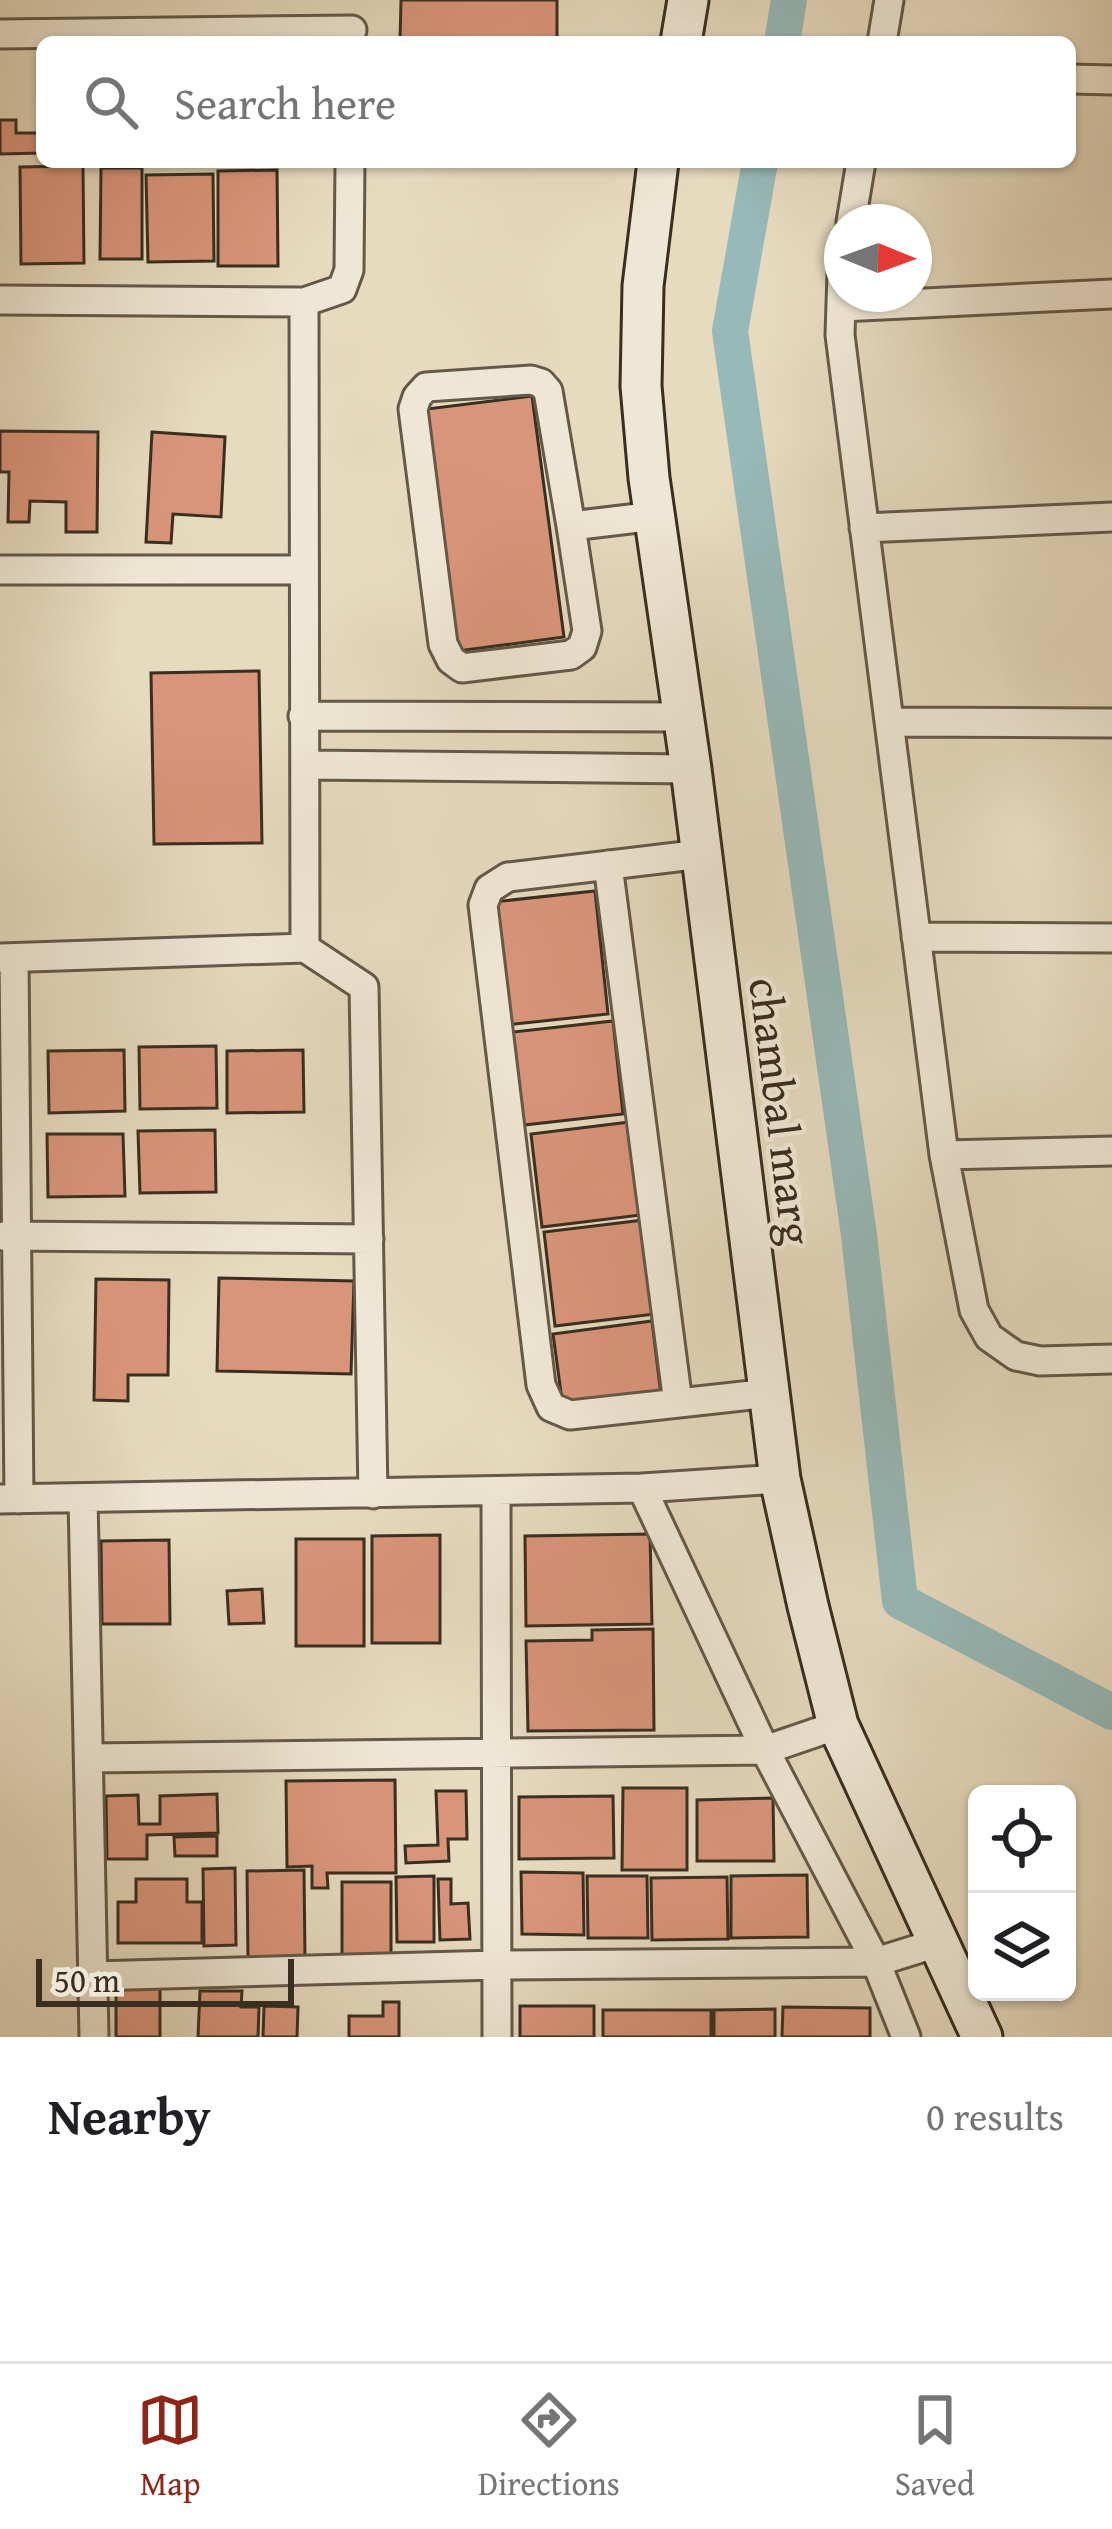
<!DOCTYPE html>
<style>
body{margin:0;font-family:"Gentium Book Plus",serif;background:#f2f2f2;color:#202124}
.controls{position:absolute;right:36px;bottom:36px;display:grid;overflow:hidden;border-radius:18px;box-shadow:0 3px 9px #0004}
.controls button{width:108px;height:108px;display:grid;place-items:center;padding:0;border:0;border-bottom:3px solid #e0e0e0;background:#fff;color:#202124;font:60px sans-serif}
.compass{position:absolute;left:824px;top:204px;width:108px;height:108px;border-radius:50%;background:#fff;box-shadow:0 3px 9px #0004;rotate:91deg}
.scale{position:absolute;left:36px;bottom:30px;width:258px;box-sizing:border-box;padding-left:12px;border:6px solid #392e20;border-top:0;font-size:33px;line-height:42px;white-space:nowrap;color:#392e20;-webkit-text-stroke:9px #efe7d5;paint-order:stroke}
.list{margin:0;padding:0;list-style:none}
h2{display:flex;justify-content:space-between;align-items:center;height:156px;margin:0;padding:0 48px;font-size:51px}
h2 small{font-size:39px;font-weight:400;color:#757577}
.icon{flex:none;width:66px;height:66px;fill:none;stroke:currentColor;stroke-width:2;stroke-linecap:round;stroke-linejoin:round}
.map{position:relative;flex:none;width:1112px;height:2037px;overflow:hidden}
.search{position:absolute;background:#fff;box-shadow:0 3px 9px #0004;left:36px;right:36px;top:36px;height:132px;display:flex;align-items:center;gap:30px;box-sizing:border-box;padding:0 42px;border-radius:18px;color:#757577;font-size:45px}
.sheet{height:324px;background:#fff}
nav{display:flex;justify-content:space-around;align-items:center;box-sizing:border-box;height:168px;border-top:3px solid #e0e0e0;background:#fff;font-size:33px;color:#757577}
nav a{display:grid;justify-items:center;gap:6px}
nav .on{color:#8f2418}
.map>svg:first-child{display:block}
.lines{fill:none;stroke-linecap:round;stroke-linejoin:round}
.canal{stroke:#97b9b8;stroke-width:36}
.building{fill:#d9957a;stroke:#392e20;stroke-width:3}
.street-casing{stroke:#645948;stroke-width:33}
.secondary-casing{stroke:#392e20;stroke-width:45}
.street{stroke:#efe7d5;stroke-width:27}
.secondary{stroke:#efe7d5;stroke-width:39}
.labels{text-anchor:middle;dominant-baseline:central;stroke-width:9;stroke-linejoin:round;paint-order:stroke}
.street-label{font-size:45px;fill:#392e20;stroke:#efe7d5}
</style>
<div class="map">
<svg width="1112" height="2037" viewBox="0 0 1112 2037">
<rect width="100%" height="100%" fill="#e6dabf"/>
<filter id="stains"><feTurbulence type="fractalNoise" baseFrequency=".00167" numOctaves="4"/><feColorMatrix values="0 0 0 0 .2 0 0 0 0 .09 0 0 0 0 .02 0 0 0 .5 -.17"/></filter>
<radialGradient id="worn" r=".72"><stop offset=".6" stop-color="#630" stop-opacity="0"/><stop offset="1" stop-color="#630" stop-opacity=".3"/></radialGradient>
<g class="lines">
<path class="canal" d="M782 42 789 0
M760 162 730 331 859 1235 900 1601 1112 1712"/>
</g>
<path class="building" d="M401 0H557V42H400Z
M0 120H16V133H42V153L0 154Z
M83 166 84 263 21 264 20 167Z
M101 168H142V259H100Z
M277 170 278 266H218V171Z
M213 174 214 261 148 262 146 175Z
M532 396 564 637 458 651 427 409Z
M0 431 98 432 97 532H66V502L30 501 29 522H8L9 472H0Z
M152 432 225 437 221 517 173 514 171 543 146 542Z
M259 671 262 843 154 844 151 673Z
M595 891 608 1014 506 1025 493 902Z
M613 1021 623 1114 524 1125 513 1032Z
M216 1046 217 1108 140 1109 139 1047Z
M124 1050 125 1111 49 1113 48 1051Z
M303 1050 304 1112 227 1113V1051Z
M630 1122 641 1215 542 1227 531 1134Z
M215 1130 216 1192 140 1193 138 1131Z
M47 1134H123L125 1196 48 1197Z
M644 1220 655 1314 555 1326 544 1232Z
M219 1278 354 1281 351 1374 217 1371Z
M96 1279 169 1280 168 1375H128V1401L94 1400Z
M652 1321 661 1395 563 1407 553 1334Z
M650 1534 652 1624 526 1626 525 1536Z
M440 1535V1643H372V1536Z
M296 1539H364V1646H296Z
M169 1540 170 1624H102L101 1541Z
M262 1589 264 1623 229 1624 227 1591Z
M653 1629 654 1730 528 1731 526 1641 592 1640V1630Z
M395 1780 396 1873H327L328 1888H312V1866L287 1867 286 1781Z
M623 1788H687V1870H622Z
M436 1791H466L467 1839H448L449 1861 406 1863 405 1846 438 1845Z
M217 1794 218 1833 147 1835V1859H107L106 1796 138 1795 139 1824H160V1796Z
M613 1796 614 1858 519 1859V1797Z
M773 1798 774 1861H697V1800Z
M217 1836V1856H175L174 1837Z
M235 1868 236 1945 204 1946 203 1869Z
M304 1870 305 1959 248 1960 247 1871Z
M521 1872 583 1873 584 1935 522 1934Z
M807 1875 808 1937 731 1938V1876Z
M434 1876V1942H397L396 1877Z
M587 1876H647L648 1938H588Z
M727 1877 728 1939 652 1940 651 1878Z
M136 1879H187V1902H202V1943H118V1902H136Z
M438 1879H451V1904L468 1903 470 1939 440 1940Z
M342 1882H391V1960H342Z
M116 1983H160V2037H116Z
M200 1991H242L241 2007H259L258 2037H198Z
M383 2002H399V2037H349V2016H383Z
M264 2006 298 2007 297 2037H263Z
M520 2006H594V2037H520Z
M783 2007 870 2008V2037H782Z
M775 2009V2037H714V2010Z
M603 2010H711V2037H603Z"/>
<g class="lines">
<defs>
<path id="street" d="M0 34 352 30
M882 42 889 0
M1070 79 1112 80
M350 162 349 270 342 289 304 302 305 948 364 987 373 1494
M851 222 861 162
M842 273 840 335 944 1155 974 1310 989 1337 1016 1356 1040 1361 1112 1359
M0 300 304 302
M841 307 1112 294
M571 526 587 631 582 647 571 655 462 668 451 660 443 644 413 409 417 397 426 387 531 380 541 383 548 391 571 526 655 516
M864 528 1112 517
M0 570H302
M303 716 684 717
M889 722 1112 723
M306 765 691 769
M702 854 508 877 489 889 483 905 541 1385 551 1407 570 1415 769 1393
M608 865 678 1403
M916 937 1112 938
M0 958 305 948
M14 958 19 1499
M944 1155 1112 1151
M4 1236 369 1239
M642 1488 780 1479
M496 1492 497 2037
M83 1498 94 2037
M0 1499 642 1488 765 1750 876 1962 906 2037
M90 1758 765 1750 838 1725
M93 1976 497 1965 876 1962 937 1943"/>
<path id="secondary" d="M681 42 688 0
M658 162 643 286 641 386 649 478 691 769 780 1479 808 1606 838 1725 982 2037"/>
</defs>
<use href="#street" class="street-casing"/>
<use href="#secondary" class="secondary-casing"/>
<use href="#street" class="street"/>
<use href="#secondary" class="secondary"/>
</g>
<g class="labels">
<g class="street-label">
<text transform="translate(782 1111) rotate(83)">chambal marg</text>
</g>
</g>
<rect width="100%" height="100%" filter="url(#stains)"/>
<rect width="100%" height="100%" fill="url(#worn)"/>
</svg>
<div class="controls">
<button><svg class="icon" aria-label="locate" viewBox="0 0 24 24"><circle cx="12" cy="12" r="6"/><path d="M12 2v4M12 18v4M2 12h4M18 12h4"/></svg></button>
<button><svg class="icon" aria-label="layers" viewBox="0 0 24 24"><path d="M12 4l9 5-9 5-9-5zM3 14l9 5 9-5"/></svg></button>
</div>
<svg class="compass" viewBox="-18 -18 36 36"><path d="M0-13l5 13h-10z" fill="#e53935"/><path d="M0 13l5-13h-10z" fill="#757577"/></svg>
<div class="scale">50 m</div>
<div class="search"><svg class="icon" aria-label="search" viewBox="0 0 24 24"><circle cx="10" cy="10" r="6"/><path d="M15 15l6 6"/></svg>Search here</div>
</div>
<section class="sheet">
<h2>Nearby<small>0 results</small></h2>
<ul class="list">
</ul>
</section>
<nav>
<a class="on"><svg class="icon" aria-label="map" viewBox="0 0 24 24"><path d="M3 6l6-2 6 2 6-2v14l-6 2-6-2-6 2zM9 4v14M15 6v14"/></svg>Map</a>
<a><svg class="icon" aria-label="directions" viewBox="0 0 24 24"><path d="M12 3l9 9-9 9-9-9zM9 14v-3h6M13 9l2 2-2 2"/></svg>Directions</a>
<a><svg class="icon" aria-label="saved" viewBox="0 0 24 24"><path d="M7 4h10v16l-5-4-5 4z"/></svg>Saved</a>
</nav>
